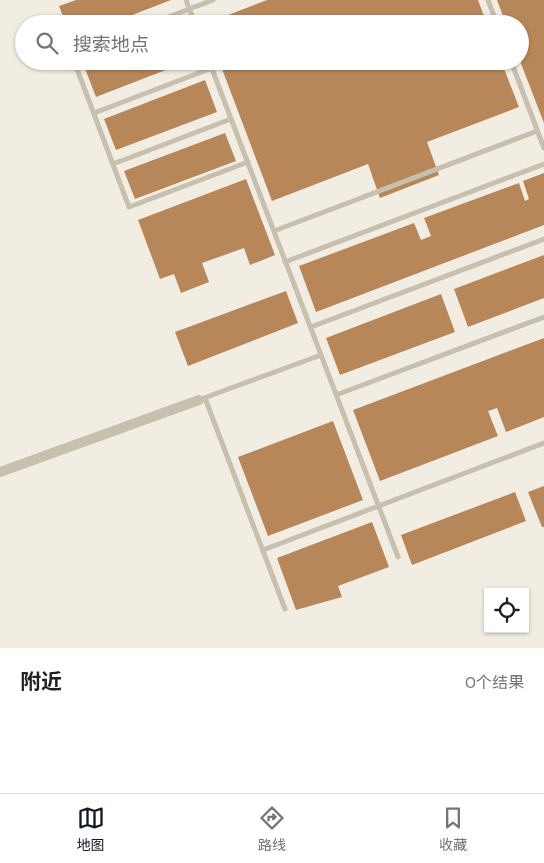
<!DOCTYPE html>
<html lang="zh">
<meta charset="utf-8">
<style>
body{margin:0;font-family:"DM Sans","Noto Sans SC",sans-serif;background:#f6f6f6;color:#202124}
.controls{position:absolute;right:15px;bottom:15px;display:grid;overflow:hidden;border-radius:0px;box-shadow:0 1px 4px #0004}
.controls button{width:45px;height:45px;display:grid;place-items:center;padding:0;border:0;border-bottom:1px solid #e0e0e0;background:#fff;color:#202124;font:25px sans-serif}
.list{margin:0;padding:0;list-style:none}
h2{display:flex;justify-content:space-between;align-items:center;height:65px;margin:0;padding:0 20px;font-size:21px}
h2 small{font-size:16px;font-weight:400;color:#757577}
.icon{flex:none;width:28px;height:28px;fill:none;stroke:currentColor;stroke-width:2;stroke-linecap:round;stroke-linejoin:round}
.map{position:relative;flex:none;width:544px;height:648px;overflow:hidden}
.search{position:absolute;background:#fff;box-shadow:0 1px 4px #0004;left:15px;right:15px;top:15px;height:55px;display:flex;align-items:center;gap:12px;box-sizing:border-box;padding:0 18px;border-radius:28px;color:#757577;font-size:19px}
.sheet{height:145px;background:#fff}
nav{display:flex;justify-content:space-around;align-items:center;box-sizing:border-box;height:70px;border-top:1px solid #e0e0e0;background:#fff;font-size:14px;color:#757577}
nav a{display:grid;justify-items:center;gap:2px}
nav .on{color:#111827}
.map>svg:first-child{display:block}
.building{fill:#b88759}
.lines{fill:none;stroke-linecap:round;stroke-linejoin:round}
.lane{stroke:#c8c0af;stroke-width:5}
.street{stroke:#c8c0af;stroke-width:10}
</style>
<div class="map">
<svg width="544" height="648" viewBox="0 0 544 648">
<rect width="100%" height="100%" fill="#f1ede2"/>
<path class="building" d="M76 0H171L109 24H66L59 6Z
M267 0H478L487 24H205Z
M497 0H544V123L520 61V24H506Z
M98 61H189L96 97 84 66Z
M219 61H501L519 107 427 142 439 175 380 198 368 164 272 201Z
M205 80 217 112 116 150 104 119Z
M225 133 236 161 135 199 124 171Z
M544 173V225L316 312 299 266 414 223 421 240 431 236 424 218 519 183 525 201 529 199 523 181Z
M246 179 275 255 250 265 244 248 202 263 209 282 181 293 174 274 160 279 138 220Z
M544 255V298L468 327 454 289Z
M286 291 298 323 188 366 175 332Z
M441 294 455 332 340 375 326 338Z
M544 338V417L506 432 497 408 488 411 498 436 380 481 353 410Z
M333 421 363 500 268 536 238 457Z
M544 486V527H542L528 492Z
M515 492 526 521 412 565 401 535Z
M372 522 389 567 338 586 342 597 296 610 277 558Z"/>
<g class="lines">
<path class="lane" d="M186 0 195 24
M488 0 497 24
M150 24 213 0
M74 61 129 207 248 162
M209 61 398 557
M511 61 544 148
M94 113 212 68
M113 164 231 119
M274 231 537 131
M285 262 544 164
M311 327 544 239
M336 395 544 317
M204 398 321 355
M205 398 285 609
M263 550 544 443"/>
<path class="street" d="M0 472 199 400"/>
</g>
</svg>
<div class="controls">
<button><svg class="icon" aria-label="locate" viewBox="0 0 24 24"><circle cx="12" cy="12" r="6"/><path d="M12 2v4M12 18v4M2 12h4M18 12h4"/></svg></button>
</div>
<div class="search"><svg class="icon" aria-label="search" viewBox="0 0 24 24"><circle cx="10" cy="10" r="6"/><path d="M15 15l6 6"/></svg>搜索地点</div>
</div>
<section class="sheet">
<h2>附近<small>0个结果</small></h2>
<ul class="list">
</ul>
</section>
<nav>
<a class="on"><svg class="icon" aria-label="map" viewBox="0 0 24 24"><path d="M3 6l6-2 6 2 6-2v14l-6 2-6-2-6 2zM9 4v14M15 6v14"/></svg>地图</a>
<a><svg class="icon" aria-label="directions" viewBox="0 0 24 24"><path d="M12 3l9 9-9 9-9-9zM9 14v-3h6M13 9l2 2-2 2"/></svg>路线</a>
<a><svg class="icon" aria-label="saved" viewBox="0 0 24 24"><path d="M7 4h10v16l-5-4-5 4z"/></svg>收藏</a>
</nav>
